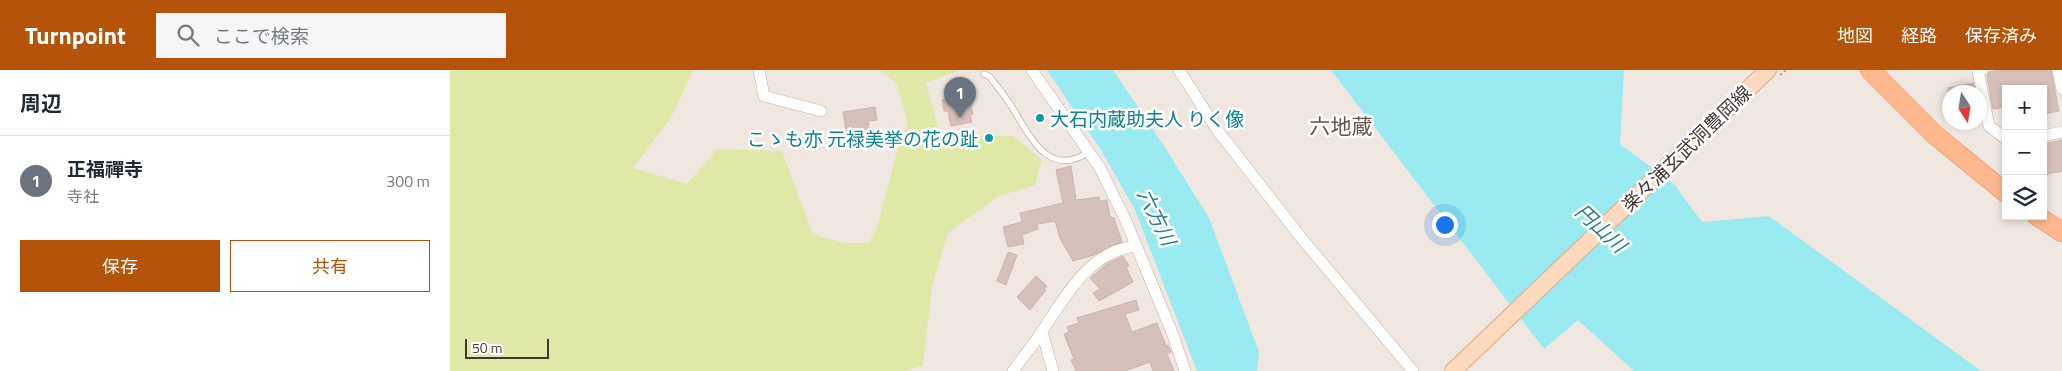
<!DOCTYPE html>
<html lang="ja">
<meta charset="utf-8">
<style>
body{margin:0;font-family:"Titillium Web","Noto Sans JP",sans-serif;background:#f6f6f7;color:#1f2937}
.controls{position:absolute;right:15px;top:15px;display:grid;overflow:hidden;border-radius:0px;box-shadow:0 2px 8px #0003}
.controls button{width:45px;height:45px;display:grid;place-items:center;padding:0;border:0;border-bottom:1px solid #e0e1e3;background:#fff;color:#1f2937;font:25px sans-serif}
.compass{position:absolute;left:1492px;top:15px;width:45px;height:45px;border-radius:50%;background:#fff;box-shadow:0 2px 8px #0003;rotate:168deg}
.scale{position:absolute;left:15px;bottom:12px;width:84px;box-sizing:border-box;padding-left:5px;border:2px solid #433732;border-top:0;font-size:14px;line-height:18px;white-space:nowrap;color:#433732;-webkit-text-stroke:4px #fff;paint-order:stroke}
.you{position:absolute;left:994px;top:154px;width:18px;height:18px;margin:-12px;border:4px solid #fff;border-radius:50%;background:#1a73e8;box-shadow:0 0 0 8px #1a73e833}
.badge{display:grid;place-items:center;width:32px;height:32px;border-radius:50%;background:#b45309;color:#fff;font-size:16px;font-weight:700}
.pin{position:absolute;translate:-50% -41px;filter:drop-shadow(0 1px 2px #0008)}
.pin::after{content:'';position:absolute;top:26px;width:18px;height:15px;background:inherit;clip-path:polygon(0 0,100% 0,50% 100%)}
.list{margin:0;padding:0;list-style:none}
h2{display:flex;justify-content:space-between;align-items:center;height:65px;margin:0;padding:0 20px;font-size:21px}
h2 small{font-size:16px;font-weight:400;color:#747a83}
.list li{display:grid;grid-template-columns:32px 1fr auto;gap:15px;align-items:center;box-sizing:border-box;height:90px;padding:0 20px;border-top:1px solid #e0e1e3}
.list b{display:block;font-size:19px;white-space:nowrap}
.list p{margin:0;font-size:16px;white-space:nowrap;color:#747a83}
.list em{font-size:16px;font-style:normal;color:#747a83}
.actions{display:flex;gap:10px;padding:15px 20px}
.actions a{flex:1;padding:11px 0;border:1px solid #b45309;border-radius:0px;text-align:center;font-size:18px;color:#b45309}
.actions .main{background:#b45309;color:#fff}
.icon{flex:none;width:28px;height:28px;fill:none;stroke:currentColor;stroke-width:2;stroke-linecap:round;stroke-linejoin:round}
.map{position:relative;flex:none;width:1612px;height:301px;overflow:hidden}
header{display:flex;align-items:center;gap:30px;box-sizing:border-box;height:70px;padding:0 25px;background:#b45309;color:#fff}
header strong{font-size:24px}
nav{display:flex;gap:28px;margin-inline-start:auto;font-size:18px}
.search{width:350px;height:45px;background:#f6f6f7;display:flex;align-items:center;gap:12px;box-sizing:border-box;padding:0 18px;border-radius:0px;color:#747a83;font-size:19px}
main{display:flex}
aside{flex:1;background:#fff}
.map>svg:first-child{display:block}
.green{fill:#e0e8a8}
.water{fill:#9aebf1}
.building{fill:#d6c1ba;stroke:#ceb4aa}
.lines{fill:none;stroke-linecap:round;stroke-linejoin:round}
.lane-casing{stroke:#c0b0a7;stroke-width:7}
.street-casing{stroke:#c0b0a7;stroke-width:12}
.secondary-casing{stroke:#d6ad91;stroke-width:18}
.primary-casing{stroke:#e68e5b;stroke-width:20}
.path{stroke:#bfa295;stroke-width:2;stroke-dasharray:2.5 2.5;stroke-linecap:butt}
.lane{stroke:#fff;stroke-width:5.5}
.street{stroke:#fff;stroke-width:11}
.secondary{stroke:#ffd9be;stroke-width:16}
.primary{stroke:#ffb88d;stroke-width:19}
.culture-dot{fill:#0f9aa8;stroke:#fff;stroke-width:2}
.labels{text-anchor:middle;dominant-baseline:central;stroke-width:5;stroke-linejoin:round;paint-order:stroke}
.culture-label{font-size:19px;fill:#0d838f;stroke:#fff;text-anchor:start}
.street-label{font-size:19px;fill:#433732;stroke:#fff}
.water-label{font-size:20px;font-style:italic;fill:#247f88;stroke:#fff}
.quarter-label{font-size:21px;fill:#665149;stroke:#fff}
</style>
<header>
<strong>Turnpoint</strong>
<div class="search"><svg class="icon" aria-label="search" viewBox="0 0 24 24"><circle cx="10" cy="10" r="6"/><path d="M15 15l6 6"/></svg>ここで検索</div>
<nav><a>地図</a><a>経路</a><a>保存済み</a></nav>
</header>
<main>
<aside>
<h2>周辺<small></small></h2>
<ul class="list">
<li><span class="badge" style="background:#6b7280">1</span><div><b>正福禪寺</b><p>寺社</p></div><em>300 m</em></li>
</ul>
<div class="actions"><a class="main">保存</a><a>共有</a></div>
</aside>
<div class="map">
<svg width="1612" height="301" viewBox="0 0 1612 301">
<rect width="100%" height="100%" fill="#f1e7e1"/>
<path class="green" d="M0 0H243L221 48 183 98 237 114 267 79 332 81 363 165 396 173H418L426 161 448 78 458 54 447 14 430 0H510L476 13 490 65 563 66 592 90 585 115 547 127 498 163 482 216 473 295 456 301H0Z"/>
<path class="water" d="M597 0H663L716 79 759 148 809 282 807 301H747L685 140 651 80Z
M881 0H1174L1170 74 1224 114 1252 152 1319 146 1531 301H1184L1128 250 1094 279Z"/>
<path class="building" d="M1549 0H1601L1609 41 1593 44V19H1556V37L1543 39 1537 6 1539 2Z
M515 10 523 44 520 45 522 52 501 56 498 41H494L492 30 502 28 499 13Z
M1523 13 1525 22H1498V18Z
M425 37 427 50 418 51 421 73 406 75V72L398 73 393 42Z
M1612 70V101L1593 105V74Z
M621 96 626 130 649 127 650 131 657 130 660 147 664 148 672 172 644 185 623 191 610 168 605 151 587 154 588 159 572 165 574 174 558 177 553 157 572 152 570 143 613 133 606 100Z
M558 182 567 185 556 215 547 211Z
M673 186 679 196 676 197 683 212 649 231 643 223 650 219 640 208 658 193Z
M586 206 597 216 594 219 596 220 580 240 567 227Z
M686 230 689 240 675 244 682 262 707 253 716 276 718 275 721 282 717 284 724 301H703L700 292 675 301H626L621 290 624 289 614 264 619 262 617 257 629 253 627 248Z"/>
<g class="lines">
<defs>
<path id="lane" d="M534 4 539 6C547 16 555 26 562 37 580 66 598 109 639 82"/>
<path id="street" d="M309 0 314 26 371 41
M582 0 650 98 676 151 723 265 735 301
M729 0 768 61 853 170 963 301
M1532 0 1528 1 1539 56 1556 69
M1608 0 1612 19
M1593 66 1612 62
M592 262 603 301
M563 301C573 287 584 274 593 260 616 225 639 182 685 176"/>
<path id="secondary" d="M1003 301 1318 0"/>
<path id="primary" d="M1420 0 1485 65 1556 123
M1587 146 1612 162"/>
</defs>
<use href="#lane" class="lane-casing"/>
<use href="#street" class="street-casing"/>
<use href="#secondary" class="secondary-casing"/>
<use href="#primary" class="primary-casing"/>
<path class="path" d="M1330 5 1336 0"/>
<use href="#lane" class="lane"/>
<use href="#street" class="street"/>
<use href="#secondary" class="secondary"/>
<use href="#primary" class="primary"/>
</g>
<g class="culture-dot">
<circle cx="590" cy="48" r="5"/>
<circle cx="539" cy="68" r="5"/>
</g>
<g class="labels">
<g class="culture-label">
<text x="600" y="48">大石内蔵助夫人 りく像</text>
<text x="529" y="68" text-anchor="end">こゝも亦 元禄美挙の花の趾</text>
</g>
<g class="street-label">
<text transform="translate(1236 78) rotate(-44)">楽々浦玄武洞豊岡線</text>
</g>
<g class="water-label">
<text transform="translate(707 147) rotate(64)">六方川</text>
<text transform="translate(1151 158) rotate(43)">円山川</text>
</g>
<g class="quarter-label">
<text x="891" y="56">六地蔵</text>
</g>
</g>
</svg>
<div class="controls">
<button>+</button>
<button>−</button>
<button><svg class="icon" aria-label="layers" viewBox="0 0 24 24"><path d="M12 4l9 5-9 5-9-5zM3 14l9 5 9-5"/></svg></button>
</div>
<svg class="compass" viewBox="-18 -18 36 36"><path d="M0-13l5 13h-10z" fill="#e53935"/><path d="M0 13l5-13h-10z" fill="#747a83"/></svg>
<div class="scale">50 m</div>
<div class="you"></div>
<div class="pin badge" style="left:510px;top:48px;background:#6b7280">1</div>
</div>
</main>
